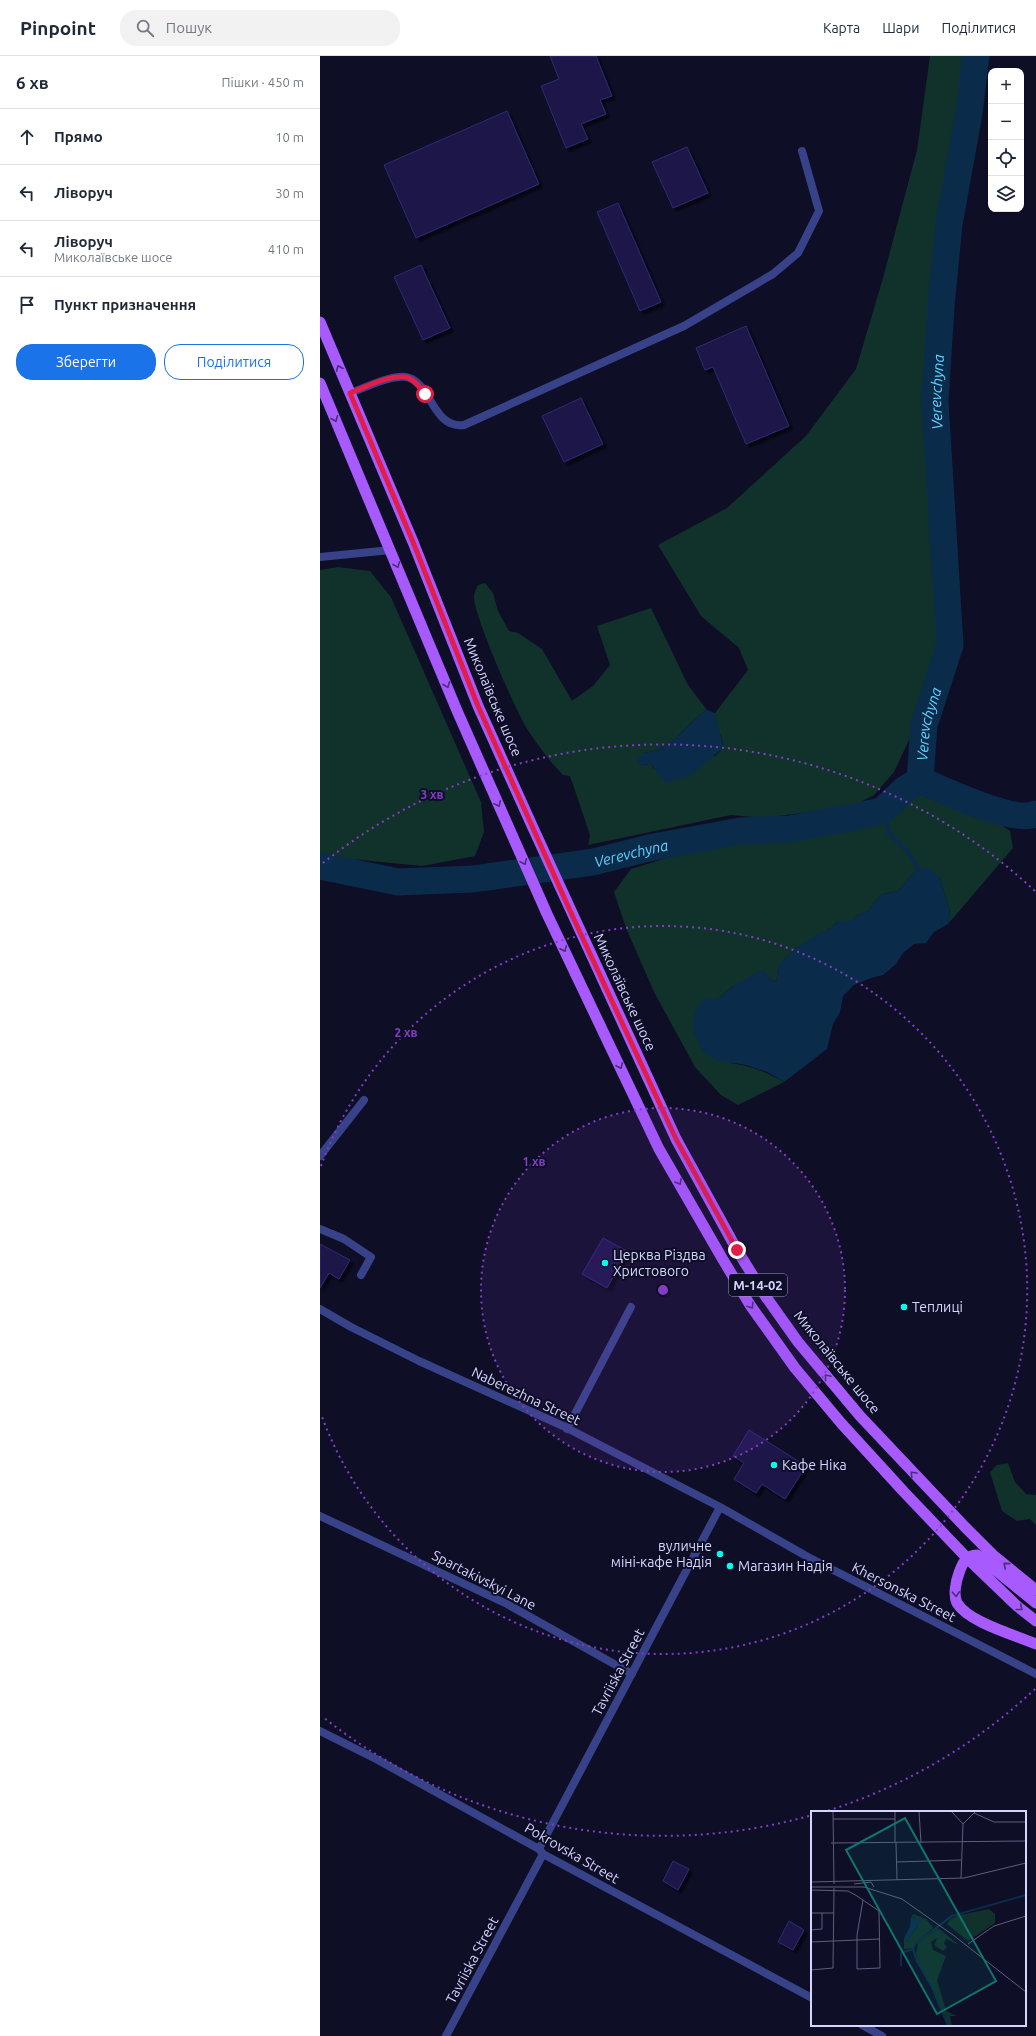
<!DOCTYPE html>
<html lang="uk">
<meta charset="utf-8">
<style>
body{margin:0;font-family:Ubuntu,sans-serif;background:#f2f2f3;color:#1f2937}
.controls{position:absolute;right:12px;top:12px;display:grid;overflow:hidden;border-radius:8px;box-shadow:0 1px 3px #0004}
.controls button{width:36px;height:36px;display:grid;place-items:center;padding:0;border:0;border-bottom:1px solid #e0e1e3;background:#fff;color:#1f2937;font:20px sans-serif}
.stop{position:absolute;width:12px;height:12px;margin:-9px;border:3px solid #e11d48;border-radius:50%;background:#fff}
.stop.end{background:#e11d48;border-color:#fff;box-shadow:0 1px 4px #0008}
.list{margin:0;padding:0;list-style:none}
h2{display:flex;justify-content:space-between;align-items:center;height:52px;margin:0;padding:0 16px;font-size:17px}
h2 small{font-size:13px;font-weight:400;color:#747a83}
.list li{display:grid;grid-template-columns:26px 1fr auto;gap:12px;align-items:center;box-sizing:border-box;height:56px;padding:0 16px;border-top:1px solid #e0e1e3}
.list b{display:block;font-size:15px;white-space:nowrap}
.list p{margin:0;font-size:13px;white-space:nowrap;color:#747a83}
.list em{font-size:13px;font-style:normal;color:#747a83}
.actions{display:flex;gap:8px;padding:12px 16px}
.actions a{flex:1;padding:9px 0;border:1px solid #1a73e8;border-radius:16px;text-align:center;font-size:14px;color:#1a73e8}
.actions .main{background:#1a73e8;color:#fff}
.icon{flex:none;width:22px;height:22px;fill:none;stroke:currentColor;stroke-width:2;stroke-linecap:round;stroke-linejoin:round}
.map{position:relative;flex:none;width:716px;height:1980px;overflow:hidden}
header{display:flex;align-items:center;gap:24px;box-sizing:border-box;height:56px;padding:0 20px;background:#fff;border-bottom:1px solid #e0e1e3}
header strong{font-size:19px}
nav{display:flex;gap:22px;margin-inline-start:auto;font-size:14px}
.search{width:280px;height:36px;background:#f2f2f3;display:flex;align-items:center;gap:10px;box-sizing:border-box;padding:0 14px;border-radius:16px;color:#747a83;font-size:15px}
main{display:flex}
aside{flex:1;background:#fff}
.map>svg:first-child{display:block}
.green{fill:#11312b}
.water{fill:#0a2c4a}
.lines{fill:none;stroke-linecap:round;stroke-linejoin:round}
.stream{stroke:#0a2c4a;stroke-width:4.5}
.river{stroke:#0a2c4a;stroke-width:27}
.building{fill:#1b1949;stroke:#2d2a76;filter:url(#shadow)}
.service{stroke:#374288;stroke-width:8}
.minor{stroke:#374288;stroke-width:8}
.primary{stroke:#a75bff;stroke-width:11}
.oneway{stroke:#4b2d7d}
.route{stroke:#e11d48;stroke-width:5}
.ring{fill:none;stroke:#843dc5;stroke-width:2;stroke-dasharray:2 4}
.poi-dot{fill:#0fe;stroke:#0e0e27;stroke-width:1.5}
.labels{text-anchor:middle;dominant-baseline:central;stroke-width:4;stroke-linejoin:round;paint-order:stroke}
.shield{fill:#0e0e27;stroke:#999abe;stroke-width:1}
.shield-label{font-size:13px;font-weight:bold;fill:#d4d6ff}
.street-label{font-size:14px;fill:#d4d6ff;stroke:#0e0e27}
.poi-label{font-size:14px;fill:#d4d6ff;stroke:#0e0e27;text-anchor:start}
.water-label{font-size:15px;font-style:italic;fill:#62d1ff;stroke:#0e0e27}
.inset-river{fill:none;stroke:#0a2c4a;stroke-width:2}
.inset-road{fill:none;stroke:#5d5e7d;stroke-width:1}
.view{fill:#0f766e;fill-opacity:0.15;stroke:#0f766e;stroke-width:2}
.inset-edge{fill:none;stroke:#d4d6ff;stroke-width:2}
.centre{fill:#843dc5;stroke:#0e0e27;stroke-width:2}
.ring-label{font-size:12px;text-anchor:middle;font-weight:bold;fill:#843dc5;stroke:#0e0e27;stroke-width:4;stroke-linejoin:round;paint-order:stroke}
</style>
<header>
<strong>Pinpoint</strong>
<div class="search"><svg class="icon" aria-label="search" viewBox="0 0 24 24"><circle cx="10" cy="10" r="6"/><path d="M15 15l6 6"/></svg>Пошук</div>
<nav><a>Карта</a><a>Шари</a><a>Поділитися</a></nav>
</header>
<main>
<aside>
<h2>6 хв<small>Пішки · 450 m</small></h2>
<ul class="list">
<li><svg class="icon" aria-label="ahead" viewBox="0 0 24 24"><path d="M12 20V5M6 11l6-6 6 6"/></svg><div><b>Прямо</b></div><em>10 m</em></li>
<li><svg class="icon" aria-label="left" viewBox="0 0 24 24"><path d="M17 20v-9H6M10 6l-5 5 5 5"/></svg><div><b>Ліворуч</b></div><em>30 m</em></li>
<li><svg class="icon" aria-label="left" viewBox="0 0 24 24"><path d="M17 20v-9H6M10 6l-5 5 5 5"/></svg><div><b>Ліворуч</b><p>Миколаївське шосе</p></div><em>410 m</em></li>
<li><svg class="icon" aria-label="arrive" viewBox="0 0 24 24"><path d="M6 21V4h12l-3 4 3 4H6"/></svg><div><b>Пункт призначення</b></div></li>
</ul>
<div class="actions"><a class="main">Зберегти</a><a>Поділитися</a></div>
</aside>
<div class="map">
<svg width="716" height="1980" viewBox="0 0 716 1980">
<defs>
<filter id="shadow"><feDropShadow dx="3.5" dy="3.5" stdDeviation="1" flood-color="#0009"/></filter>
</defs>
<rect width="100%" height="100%" fill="#0e0e27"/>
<path class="green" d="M610 0H663L661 19 622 208V350L631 549 597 667 574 716 554 739 531 751 442 762 411 759 268 789 270 779 250 720 243 719C229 705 218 689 207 673 196 655 153 558 154 540 154 537 157 532 158 529L165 527 173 537 178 555 189 575 198 577 222 593 252 645 274 629 290 609 277 570 331 552 368 629 387 654C362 671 356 692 324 697L321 709 331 708 334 713 395 700 403 692 402 683 396 668 395 657 428 614 419 592 381 560 338 489 407 452 486 380 536 313 563 222 597 94Z
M18 511 50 515 71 541 161 746 164 776 155 800 102 810 0 800V514Z
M592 734H603L666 758 690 775 693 792 628 868 630 856 620 822 598 812 578 835 563 838 554 846 549 855 537 859 532 865H518C508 876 506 874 495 881 483 887 463 900 458 914 457 917 457 922 456 926L450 923 413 930 399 942 411 1007C431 1010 447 1016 464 1026L418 1049 401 1039 375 1011 334 936 306 872 294 836 311 813 392 788 520 775 550 768 570 758 579 742Z
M688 1407 695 1426 706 1438 716 1439V1469L710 1463 697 1465 682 1455 670 1416 677 1409Z"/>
<path class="water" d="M387 654 395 657C396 670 402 679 403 692L370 720 345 727 331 708 321 709 317 705 324 697C356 692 362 671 387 654Z
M598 812H608L620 822 630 856 628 868 614 876 606 887 594 888 583 897 576 908 563 919 551 922 534 929 523 940 520 956 513 968 507 993 464 1026 447 1016 426 1009 395 1004 383 995 373 975 374 957 382 944 399 942 413 930 443 914 450 923 456 926C457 922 457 917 458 913 463 900 483 887 495 880 506 874 508 876 518 865H532L537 859 549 855 554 846 563 838 578 835Z"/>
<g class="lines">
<path class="stream" d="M562 755 569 777 588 796 598 812"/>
<g class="river">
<path d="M600 724C623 734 693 768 716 758"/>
<path id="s1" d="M0 810 78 826 153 823 273 806 329 792 420 775 470 773 539 760 562 755 584 734 600 724 604 669 630 589 615 346 621 250 629 168 649 57 656 0"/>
</g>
</g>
<path class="building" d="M230 0H276L292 40 280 44 286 58 261 68 268 83 246 92 221 30 239 23Z
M187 55 219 128 96 182 64 109Z
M367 91 388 137 353 152 332 106Z
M298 147 341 246 320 255 277 156Z
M101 209 130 272 103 284 74 221Z
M426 270 469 370 426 388 393 311 385 314 376 292Z
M261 342 283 388 244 406 222 360Z
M283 1182 307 1195 287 1232 262 1218Z
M0 1188 30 1204 19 1223 9 1217 0 1232Z
M429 1374 486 1410 465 1443 442 1428 436 1437 414 1423 424 1407 413 1400Z
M353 1805 369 1813 358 1834 343 1825Z
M469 1865 484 1874 473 1894 458 1886Z"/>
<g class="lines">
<path class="service" d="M30 337C45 332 70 319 86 321 111 325 112 373 144 369L364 270 453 218 478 197 499 155 482 95
M0 1100 44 1044
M0 1173 24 1183 51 1201 41 1219
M247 1373 311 1251"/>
<path class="minor" d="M0 501 71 494
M0 1253 31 1271 99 1305 243 1370 400 1451 488 1501 716 1618
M0 1460 187 1548 312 1618
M0 1675 56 1703 219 1793 223 1798 492 1942
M219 1793 400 1451
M542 1969 562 1980
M126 1980 223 1798"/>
<path class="primary" d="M0 266 93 486 158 650 214 774 356 1083 417 1194 446 1241 478 1286 540 1360 645 1471 673 1499 716 1534
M0 327 138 657 227 858 339 1093 402 1202 430 1249 475 1312 521 1367 584 1436 647 1502 697 1550 716 1565
M716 1547 657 1499C646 1499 642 1508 639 1517 636 1525 633 1539 637 1547 648 1566 695 1579 716 1588"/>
</g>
<defs><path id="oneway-chevron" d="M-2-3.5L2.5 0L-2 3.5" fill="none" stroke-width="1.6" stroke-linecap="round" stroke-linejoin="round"/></defs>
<g class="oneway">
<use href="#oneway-chevron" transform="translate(19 312) rotate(-113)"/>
<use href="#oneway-chevron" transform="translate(15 363) rotate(67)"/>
<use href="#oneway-chevron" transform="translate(77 509) rotate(68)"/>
<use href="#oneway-chevron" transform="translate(127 629) rotate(68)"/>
<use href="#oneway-chevron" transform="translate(178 748) rotate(66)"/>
<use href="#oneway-chevron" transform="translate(204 806) rotate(66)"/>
<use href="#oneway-chevron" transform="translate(244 893) rotate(65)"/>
<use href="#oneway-chevron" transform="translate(300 1010) rotate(65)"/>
<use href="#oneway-chevron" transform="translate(359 1126) rotate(60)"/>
<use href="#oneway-chevron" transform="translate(431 1250) rotate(56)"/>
<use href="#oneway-chevron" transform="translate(507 1321) rotate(-130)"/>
<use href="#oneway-chevron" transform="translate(593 1418) rotate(-133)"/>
<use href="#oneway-chevron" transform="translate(686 1509) rotate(-140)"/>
<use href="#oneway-chevron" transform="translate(636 1538) rotate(87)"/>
<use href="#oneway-chevron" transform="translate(700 1552) rotate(39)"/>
</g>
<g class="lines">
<path class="route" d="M105 338C100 331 94 323 86 321 68 319 46 331 30 337L93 486 158 650 252 859 356 1083 417 1194"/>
</g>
<circle cx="343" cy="1234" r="182" fill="#843dc5" fill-opacity=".12"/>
<g class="ring">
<circle cx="343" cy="1234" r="182"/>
<path d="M1 1110A364 364 0 1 1 1 1358"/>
<path d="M715 1633A546 546 0 0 1 507 1755M489 1760A546 546 0 0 1 3 1661M3 807A546 546 0 0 1 715 835"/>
</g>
<g class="poi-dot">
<circle cx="285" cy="1207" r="4"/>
<circle cx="584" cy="1251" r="4"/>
<circle cx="454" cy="1409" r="4"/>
<circle cx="400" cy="1498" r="4"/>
<circle cx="410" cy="1510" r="4"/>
</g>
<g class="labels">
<rect class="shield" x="409" y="1218" width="58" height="22" rx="3"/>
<g class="shield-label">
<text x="438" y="1229">М-14-02</text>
</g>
<g class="street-label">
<text transform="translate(173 641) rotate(67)">Миколаївське шосе</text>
<text transform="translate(305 936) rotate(65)">Миколаївське шосе</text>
<text transform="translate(517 1306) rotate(51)">Миколаївське шосе</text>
<text transform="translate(206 1340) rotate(25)">Naberezhna Street</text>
<text transform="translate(164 1524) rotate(27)">Spartakivskyi Lane</text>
<text transform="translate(584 1536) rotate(27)">Khersonska Street</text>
<text transform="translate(298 1616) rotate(-62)">Tavriiska Street</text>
<text transform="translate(252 1797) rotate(30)">Pokrovska Street</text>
<text transform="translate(152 1904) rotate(-62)">Tavriiska Street</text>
</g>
<g class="poi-label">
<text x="293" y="1199">Церква Різдва<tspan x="293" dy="16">Христового</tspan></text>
<text x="592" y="1251">Теплиці</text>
<text x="462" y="1409">Кафе Ніка</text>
<text x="392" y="1490" text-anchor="end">вуличне<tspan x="392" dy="16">міні-кафе Надія</tspan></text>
<text x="418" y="1510">Магазин Надія</text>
</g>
<g class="water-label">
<text stroke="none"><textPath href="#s1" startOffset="1012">Verevchyna</textPath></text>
<text stroke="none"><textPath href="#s1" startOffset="676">Verevchyna</textPath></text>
<text stroke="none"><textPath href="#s1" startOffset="315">Verevchyna</textPath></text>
</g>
</g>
<g transform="translate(491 1755)">
<rect width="215" height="215" fill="#0e0e27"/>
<path d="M178 98 184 103V112L157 130 136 113 140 108 148 104ZM102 103 115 108 122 117 104 132 102 137 93 138V127L96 131 107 115 104 106 100 107ZM127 117 148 134 135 128 133 133 136 136 132 140 123 134 126 127 120 131 122 139 135 145 126 169 135 200 146 205H139L141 215H137L124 181 108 154 105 142 107 132Z" fill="#11312b"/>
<path d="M109 106 110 110 96 131 93 127 99 116 100 107Z" fill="#0a2c4a"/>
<path class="inset-river" d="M90 155V142L102 138M137 215 122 178 106 150 102 138 104 133 141 105 215 84"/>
<path class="inset-road" d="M22 0 23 73M84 0V32M108 0 110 32M140 0 152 13M163 2 183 11H215M22 8H84M20 32 215 30M85 32 86 69M85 51 150 49M150 67 152 13 165 0M0 71 153 67 215 52M43 73 60 71 63 76M0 76H53L91 88 142 124 215 181M0 79 37 80 46 85 68 100 69 157 46 158V124L52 89M0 102H23M0 119 11 118V102M0 131 69 128M157 133 183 115 215 105M0 159 22 157 23 77"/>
<path class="view" d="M94 7 185 170 126 203 35 39Z"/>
<rect width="215" height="215" class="inset-edge"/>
</g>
<circle cx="343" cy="1234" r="6" class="centre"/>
<g class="ring-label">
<text x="112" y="743">3 хв</text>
<text x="86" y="981">2 хв</text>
<text x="214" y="1110">1 хв</text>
</g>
</svg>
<div class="controls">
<button>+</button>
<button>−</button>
<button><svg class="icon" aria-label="locate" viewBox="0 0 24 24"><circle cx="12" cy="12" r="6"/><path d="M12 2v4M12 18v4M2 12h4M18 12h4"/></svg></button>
<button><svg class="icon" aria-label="layers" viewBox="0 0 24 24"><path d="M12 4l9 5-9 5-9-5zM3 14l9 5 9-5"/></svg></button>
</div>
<div class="stop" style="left:105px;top:338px"></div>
<div class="stop end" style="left:417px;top:1194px"></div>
</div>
</main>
